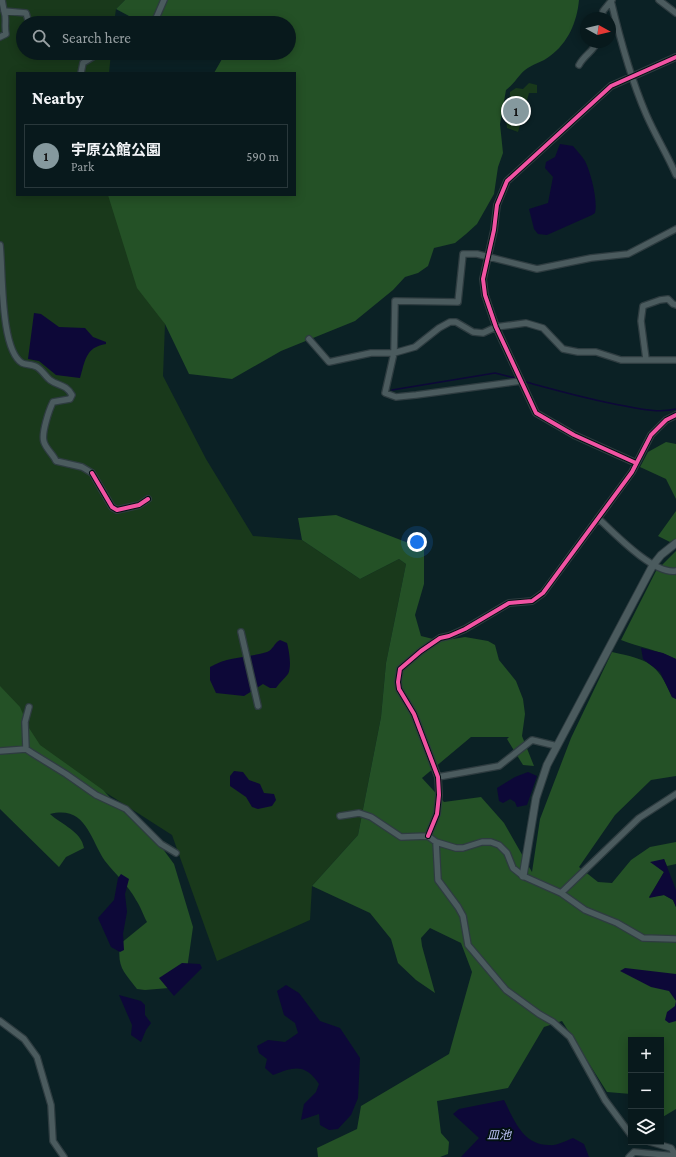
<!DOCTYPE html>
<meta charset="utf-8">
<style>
body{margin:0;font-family:"Crimson Pro","Noto Sans JP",serif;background:#112225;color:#f1f3f6}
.controls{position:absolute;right:12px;bottom:12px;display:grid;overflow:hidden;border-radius:0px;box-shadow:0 2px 10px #0003}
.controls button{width:36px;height:36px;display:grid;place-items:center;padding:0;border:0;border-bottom:1px solid #29383b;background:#08191c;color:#f1f3f6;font:20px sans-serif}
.compass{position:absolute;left:580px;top:12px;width:36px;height:36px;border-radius:50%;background:#08191c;box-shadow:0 2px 10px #0003;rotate:98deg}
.you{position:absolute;left:417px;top:542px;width:14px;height:14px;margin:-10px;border:3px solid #fff;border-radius:50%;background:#1a73e8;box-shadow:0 0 0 6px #1a73e833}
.badge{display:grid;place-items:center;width:26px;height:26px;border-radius:50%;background:#85999e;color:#111;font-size:13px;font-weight:700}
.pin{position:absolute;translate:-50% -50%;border:2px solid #fff;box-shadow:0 1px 4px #0006}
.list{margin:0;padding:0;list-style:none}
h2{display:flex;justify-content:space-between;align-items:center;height:52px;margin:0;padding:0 16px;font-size:17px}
h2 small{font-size:13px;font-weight:400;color:#98a0a3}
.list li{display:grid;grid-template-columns:26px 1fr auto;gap:12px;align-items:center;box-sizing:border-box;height:64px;margin:0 8px 8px;padding:0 8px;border:1px solid #29383b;border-radius:0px}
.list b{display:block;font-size:15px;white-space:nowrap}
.list p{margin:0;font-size:13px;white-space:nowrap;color:#98a0a3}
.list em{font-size:13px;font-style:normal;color:#98a0a3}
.icon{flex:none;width:22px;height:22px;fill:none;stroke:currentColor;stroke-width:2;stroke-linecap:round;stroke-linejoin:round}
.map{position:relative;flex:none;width:676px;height:1157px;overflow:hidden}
.search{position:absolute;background:#08191c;box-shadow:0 2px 10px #0003;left:16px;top:16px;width:280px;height:44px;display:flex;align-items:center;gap:10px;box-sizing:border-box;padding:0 14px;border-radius:22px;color:#98a0a3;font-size:15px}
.panel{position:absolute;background:#08191c;box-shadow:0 2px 10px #0003;left:16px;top:72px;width:280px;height:124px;border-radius:0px}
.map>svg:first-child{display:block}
.green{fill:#19391b}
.forest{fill:#245126}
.water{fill:#0d0838}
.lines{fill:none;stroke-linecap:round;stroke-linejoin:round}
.stream{stroke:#0d0838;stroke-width:1.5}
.minor-casing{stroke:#2e3c40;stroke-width:8}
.tertiary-casing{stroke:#2e3c40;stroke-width:9}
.minor{stroke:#4b5b5e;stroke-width:5.5}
.tertiary{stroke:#4b5b5e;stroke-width:7}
.cycleway-casing{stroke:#021012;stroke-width:6}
.cycleway{stroke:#f153a3;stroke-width:4}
.labels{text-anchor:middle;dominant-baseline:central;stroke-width:4;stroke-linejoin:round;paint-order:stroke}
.water-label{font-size:12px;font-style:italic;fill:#bac1f5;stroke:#021012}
</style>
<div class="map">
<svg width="676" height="1157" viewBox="0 0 676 1157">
<rect width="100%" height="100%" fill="#0b2125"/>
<path class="green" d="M0 0H125L116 9 114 23H23V53H111L109 73H17V195H114L165 324 163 376 206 459 253 536 302 540 360 579 399 559 406 564 386 663 381 717 358 835 312 886 310 920 217 961 172 835 33 746 0 699Z
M529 83 537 85V93H529L518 132 507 128C505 116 510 105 510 92L516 88 523 89Z"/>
<path class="forest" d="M125 0H579C577 22 568 43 550 56 543 62 532 64 525 70 518 76 515 83 506 90L500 124 503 153 498 167 494 194 477 224 466 234 455 243 434 248 428 266 418 273 405 277 393 290 355 321 281 351 232 379 189 374 165 324 137 288 108 195H295V73H214L222 59 209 53H289V23H142L116 9Z
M666 442 676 444V499L666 479 640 467 648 452Z
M676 511V539L670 542 658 536Z
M336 515 424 549V584L415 615 421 636 441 641 465 637 488 641 495 645 499 660 516 681 523 699 525 714 522 736 534 766 523 765 507 739 509 737H471L422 778 444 802 481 797 504 823 532 872 540 819 571 738 612 652C648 660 657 662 672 697L676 699V776L651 780 615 815 579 867 598 882 612 883 631 860 650 847 676 842V864L667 866 664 859 659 868 664 872 649 897 664 895 673 900 676 907V1109L661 1118V1040H631V1094L607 1092 562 1021 544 1027 508 1088 437 1101 441 1133 449 1142 448 1154 440 1157H318L317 1148 357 1129 361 1106 449 1054 472 972 461 943 430 928 421 938 422 946 435 993 416 980 398 963 391 939 370 913 312 886 358 835 381 717 386 663 406 564 399 559 360 579 302 540 298 518Z
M676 551V659C658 650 639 647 621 640L656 571Z
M0 686 20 707 29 728 40 745 103 790 129 817 160 845 174 864 193 927 187 969 169 988 145 990 137 989C124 972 117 968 120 944L147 922C143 915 141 907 136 900 128 885 115 874 105 861 90 839 86 805 50 814 62 825 81 831 84 848L66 857 59 867 0 809Z"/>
<path class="water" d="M560 144 573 146C577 151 582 156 585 161 591 173 598 201 595 213L592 215 547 235 538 234 534 229 529 209 548 203 553 177 545 168 546 162 555 157Z
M34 313 41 314 59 327 85 328 93 337 106 342V344C85 347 85 362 80 378L56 375 39 361 28 359Z
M280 640 287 643C289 650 292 667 288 674 284 679 280 682 276 688H270L263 684 244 696 216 693 210 680V667C228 656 247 658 267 652 273 650 274 643 280 640Z
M641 648 663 653 676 659V699L672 697 660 672 643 659Z
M234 771 243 772 249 780 260 784 264 793 274 794 276 800 272 806 258 809 252 807 246 797 230 786V776Z
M528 772 537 776 527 805 517 807 515 802 510 799 503 803 499 801 497 788 515 777Z
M664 859 676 890V907L673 900 664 895 649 898 664 872 650 862Z
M121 874 129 879 125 894 127 912 123 934 124 950 120 952 111 947 98 918 114 900 118 878Z
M182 963 200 964 202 968 174 996 159 978Z
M625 968 676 974V1021L669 1023 665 1020 667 1012 675 1006 676 1001 669 991 651 987 620 971Z
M286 985 299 993 320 1021 340 1028 360 1058 358 1098 351 1115 338 1129 329 1130 320 1125 319 1114 301 1120 304 1104 316 1092 319 1084C305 1063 294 1067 273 1075L265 1068 267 1059 259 1053 257 1046 268 1040 285 1042 298 1033 295 1023 284 1015 277 991Z
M119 995 141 1001 145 1005V1015L151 1023 146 1030 141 1042 131 1035 132 1025Z
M504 1100C514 1120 523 1145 549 1145 556 1146 566 1141 573 1138L584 1144 589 1157H461L479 1138 453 1114 459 1109Z"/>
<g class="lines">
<path class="stream" d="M526 382C559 391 591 400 625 406 642 409 658 413 676 409
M392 390 495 373 515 378"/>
<defs>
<path id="minor" d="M2 0 4 11 26 13 29 23
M659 0 676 13
M611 1C620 39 630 77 646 114 655 135 667 154 676 175
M602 18 603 11 612 0
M154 23 164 0
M0 37 6 34C4 26 7 18 4 11
M123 53 138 55 142 53
M579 65C584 55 594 51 597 42
M81 73 83 63 99 53
M0 245C3 272 0 349 22 363 26 365 32 364 37 367 42 370 45 376 50 380 58 386 66 384 72 395L70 399 53 402C49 410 41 434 44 442 46 449 53 454 56 461L82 467 92 473 112 507 117 510 139 505 148 499
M309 339 329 362 371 353H394L415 347 439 328 450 322H456L473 332 483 333 496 327 526 323 543 328 563 349 578 352H596L621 360H676
M646 359 641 321 643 306 660 300 668 299 673 304 676 305
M521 381 416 395 396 397 385 393 394 353 395 301 458 302 463 254H477L537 269 591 258 628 254 676 229
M636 463 574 435 536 413 496 327 485 295 483 279 494 230 497 205 507 181 611 86 676 57
M598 518C614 533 654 575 676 571
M241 632 258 706
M26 749 25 722 29 707
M0 751 26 749 32 753 66 774 96 795 126 809 161 844 176 853
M438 777 499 766 532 740 557 746
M340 816 359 813 371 817 401 837 428 836 436 842 456 848H463L482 842H491L499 845 507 853 513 868 523 876 561 893 585 910 617 923 643 938 676 939
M428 836 437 814 439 795 438 777 414 714 399 689 398 682 400 669 421 651 440 638 449 636 465 629 509 603 532 601 543 593 632 472 651 435 666 420 676 415
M436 842 438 880 458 907 463 916 468 945 506 990 539 1014 553 1022 570 1037 605 1100 631 1135
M561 893 639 818 676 794
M0 1021 24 1039 37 1057 51 1105 53 1141 64 1157
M650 1142 671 1148 676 1156
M629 1157 634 1152 676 1156"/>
<path id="tertiary" d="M523 876 536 798 547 765 653 565 661 555 676 543"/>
</defs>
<use href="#minor" class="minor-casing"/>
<use href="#tertiary" class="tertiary-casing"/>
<use href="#minor" class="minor"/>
<use href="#tertiary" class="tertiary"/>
<defs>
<path id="cycleway" d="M636 463 574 435 536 413 496 327 485 295 483 279 494 230 497 205 507 181 611 86 676 57
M92 473 112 507 117 510 139 505 148 499
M428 836 437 814 439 795 438 777 414 714 399 689 398 682 400 669 421 651 440 638 449 636 465 629 509 603 532 601 543 593 632 472 651 435 666 420 676 415"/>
</defs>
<use href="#cycleway" class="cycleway-casing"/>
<use href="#cycleway" class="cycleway"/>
</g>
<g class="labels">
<g class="water-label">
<text x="499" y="1135">皿池</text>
</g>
</g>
</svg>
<div class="controls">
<button>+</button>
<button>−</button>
<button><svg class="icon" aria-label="layers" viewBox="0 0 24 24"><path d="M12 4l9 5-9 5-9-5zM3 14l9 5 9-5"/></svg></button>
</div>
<svg class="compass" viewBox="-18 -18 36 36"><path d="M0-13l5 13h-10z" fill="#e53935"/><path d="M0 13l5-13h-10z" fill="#98a0a3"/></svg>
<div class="you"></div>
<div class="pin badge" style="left:516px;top:111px">1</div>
<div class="search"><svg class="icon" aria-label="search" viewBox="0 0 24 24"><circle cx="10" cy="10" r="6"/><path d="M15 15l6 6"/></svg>Search here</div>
<section class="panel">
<h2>Nearby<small></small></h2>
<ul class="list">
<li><span class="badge">1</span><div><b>宇原公館公園</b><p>Park</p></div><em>590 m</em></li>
</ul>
</section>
</div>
